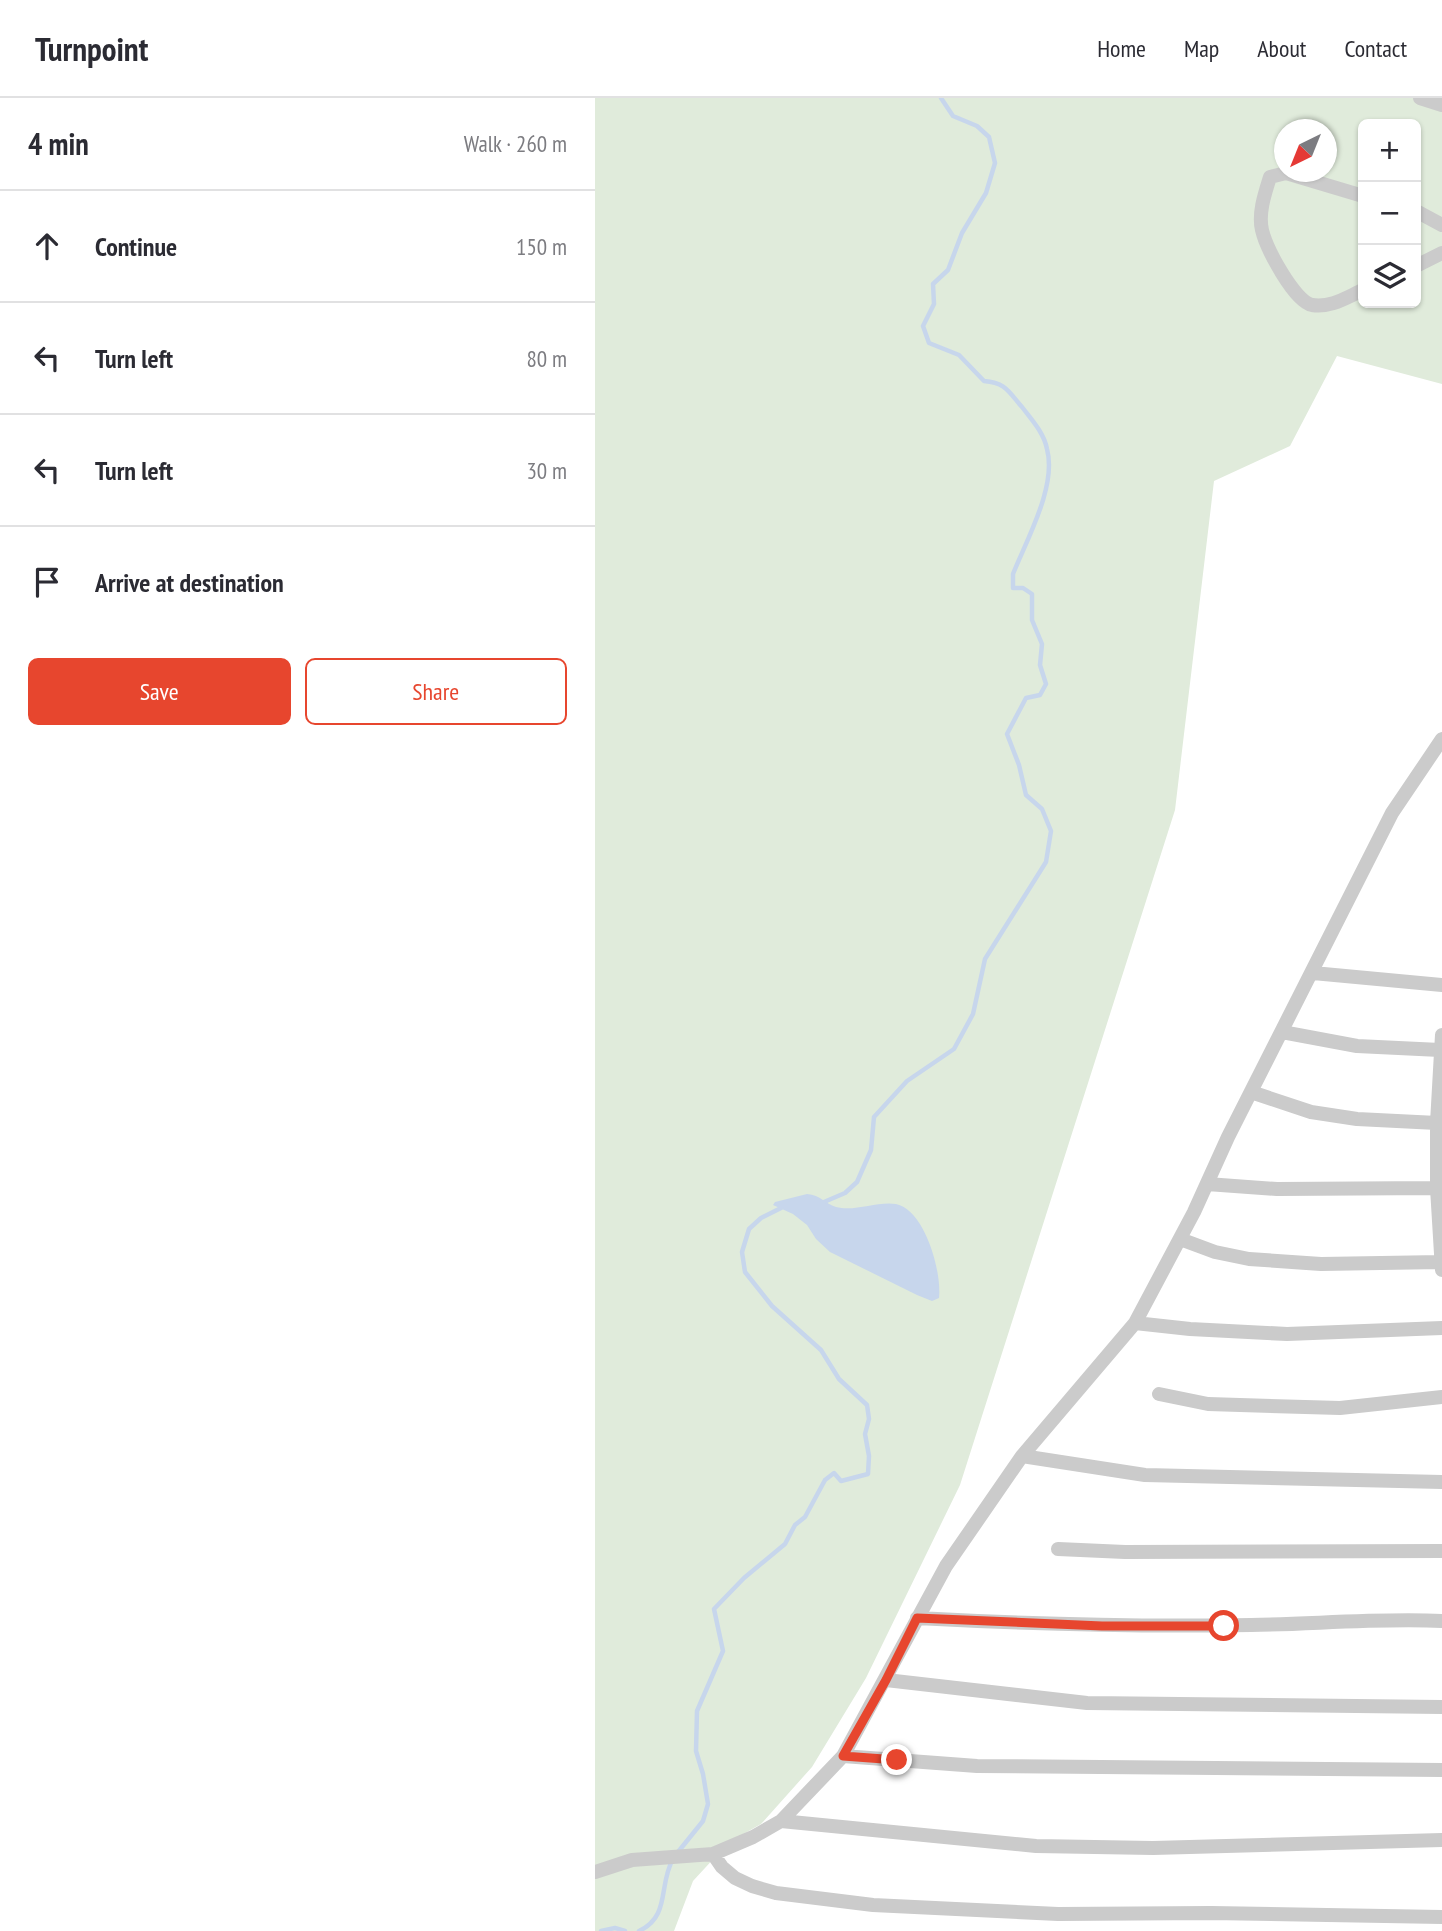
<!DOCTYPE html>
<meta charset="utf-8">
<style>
body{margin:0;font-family:"PT Sans Narrow",sans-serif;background:#f2f2f3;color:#2b2b33}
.controls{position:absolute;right:21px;top:21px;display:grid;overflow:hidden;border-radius:10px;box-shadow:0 2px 5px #0004}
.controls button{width:63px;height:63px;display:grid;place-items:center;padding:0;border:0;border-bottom:2px solid #e1e1e2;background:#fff;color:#2b2b33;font:35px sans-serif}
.compass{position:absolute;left:679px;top:21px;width:63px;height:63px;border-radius:50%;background:#fff;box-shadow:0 2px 5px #0004;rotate:223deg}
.stop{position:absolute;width:21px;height:21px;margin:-16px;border:5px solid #e7462e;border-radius:50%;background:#fff}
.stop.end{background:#e7462e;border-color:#fff;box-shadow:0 2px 7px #0008}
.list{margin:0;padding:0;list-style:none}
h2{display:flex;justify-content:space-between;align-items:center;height:91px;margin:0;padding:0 28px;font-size:30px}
h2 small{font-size:23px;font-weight:400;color:#7c7c81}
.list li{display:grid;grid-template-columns:46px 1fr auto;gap:21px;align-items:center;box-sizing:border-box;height:112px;padding:0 28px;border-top:2px solid #e1e1e2}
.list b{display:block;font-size:26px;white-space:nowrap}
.list em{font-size:23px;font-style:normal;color:#7c7c81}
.actions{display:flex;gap:14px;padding:21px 28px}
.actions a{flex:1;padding:16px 0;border:2px solid #e7462e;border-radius:10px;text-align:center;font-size:24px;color:#e7462e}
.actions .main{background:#e7462e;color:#fff}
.icon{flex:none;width:38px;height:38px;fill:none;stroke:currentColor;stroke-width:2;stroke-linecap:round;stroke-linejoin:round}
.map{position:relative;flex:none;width:847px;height:1833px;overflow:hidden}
header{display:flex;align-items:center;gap:42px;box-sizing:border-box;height:98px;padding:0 35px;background:#fff;border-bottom:2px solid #e1e1e2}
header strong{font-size:33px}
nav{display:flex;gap:38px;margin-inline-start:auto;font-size:24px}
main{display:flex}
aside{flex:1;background:#fff}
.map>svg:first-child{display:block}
.green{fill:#e0ebdb;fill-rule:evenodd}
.water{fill:#c7d6ec}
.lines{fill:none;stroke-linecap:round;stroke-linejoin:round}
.stream{stroke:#c7d6ec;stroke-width:4.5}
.street{stroke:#cbcbcb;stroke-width:14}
.route{stroke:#e7462e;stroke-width:9}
</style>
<header>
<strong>Turnpoint</strong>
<nav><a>Home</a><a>Map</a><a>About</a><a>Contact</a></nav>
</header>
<main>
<aside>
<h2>4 min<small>Walk · 260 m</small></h2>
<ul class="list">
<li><svg class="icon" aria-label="ahead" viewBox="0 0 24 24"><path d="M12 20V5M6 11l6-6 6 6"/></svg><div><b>Continue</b></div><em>150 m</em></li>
<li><svg class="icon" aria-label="left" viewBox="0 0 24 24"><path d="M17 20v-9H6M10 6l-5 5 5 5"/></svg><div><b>Turn left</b></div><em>80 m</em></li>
<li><svg class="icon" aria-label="left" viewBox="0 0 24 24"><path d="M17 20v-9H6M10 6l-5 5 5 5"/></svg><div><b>Turn left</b></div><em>30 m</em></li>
<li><svg class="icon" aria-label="arrive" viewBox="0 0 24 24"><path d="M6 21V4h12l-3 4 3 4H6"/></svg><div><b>Arrive at destination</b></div></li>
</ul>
<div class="actions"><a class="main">Save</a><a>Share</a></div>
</aside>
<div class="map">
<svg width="847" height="1833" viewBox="0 0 847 1833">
<rect width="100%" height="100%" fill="#fff"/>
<path class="green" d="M0 0H847V286L742 258 695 348 619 383 580 712 365 1387 271 1580 217 1669 166 1726 134 1744 98 1783 79 1833H0ZM768 26H821V205H768ZM690 32H732V74H690Z"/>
<path class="water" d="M212 1096C226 1097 230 1106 241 1109 260 1114 282 1103 301 1106 330 1112 347 1174 344 1200L337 1203 322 1197 235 1154 221 1141 212 1127 198 1116 178 1107 180 1104Z"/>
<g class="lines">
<path class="stream" d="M229 1104 250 1095 262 1084 276 1052 279 1019 312 983 359 951 378 916 390 861 451 764 456 733 447 711 431 697 424 667 412 636 431 600 445 597 451 586 445 567 447 546 437 522V496L428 490H418V476C432 441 462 388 452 351 449 335 437 322 427 309 413 293 411 285 389 283L364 257 334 245 328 228 339 206 338 186 353 172 367 135 391 95 400 65 394 39 382 28 358 18 346 0
M83 1754 108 1723 113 1706 108 1676 101 1653 102 1613 128 1553 119 1511 149 1480 190 1446 200 1427 210 1419 230 1382 239 1375 246 1383 273 1376 274 1358 270 1336 274 1321 272 1307 244 1281 226 1252 177 1208 150 1174 147 1154 154 1131 166 1120 186 1110
M6 1833 20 1830 30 1833
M44 1833C76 1818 63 1787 78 1761"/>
<path class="street" d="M825 0 847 7
M768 98 691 75 675 79C670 95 663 115 667 132 671 150 699 203 717 207 736 210 752 199 768 192
M821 113 847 127
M821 168 847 155
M718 875 847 887
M687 934 762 948 845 952
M656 994 716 1014 762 1021 842 1025
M612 1086 682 1091 842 1090
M585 1141 620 1154 654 1161 726 1166 846 1164
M847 1172 842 1090V1025L847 937
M540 1225 595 1231 692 1236 847 1230
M564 1296 613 1306 745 1310 847 1299
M427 1358 550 1377 847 1384
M463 1451 530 1454 847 1453
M322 1520C433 1526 544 1529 656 1527 720 1526 784 1520 847 1523
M291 1582 492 1605 847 1609
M248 1658 382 1668 847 1672
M186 1723 441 1748 558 1750 847 1742
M118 1756 127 1769 140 1780 157 1788 181 1795 278 1807 463 1816 616 1815 847 1819
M0 1774 37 1762 118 1756 158 1739 186 1723 248 1658 351 1468 427 1358 540 1225 599 1114 633 1039 797 715 847 641"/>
</g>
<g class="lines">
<path class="route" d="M302 1662 248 1658 291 1582 322 1520 507 1528H629"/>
</g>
</svg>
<div class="controls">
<button>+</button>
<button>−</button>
<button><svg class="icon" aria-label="layers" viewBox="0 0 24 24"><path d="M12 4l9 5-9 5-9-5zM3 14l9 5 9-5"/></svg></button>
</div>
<svg class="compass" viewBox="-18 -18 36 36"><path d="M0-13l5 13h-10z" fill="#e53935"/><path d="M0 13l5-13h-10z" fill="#7c7c81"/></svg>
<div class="stop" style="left:629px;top:1528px"></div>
<div class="stop end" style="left:302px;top:1662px"></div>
</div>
</main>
